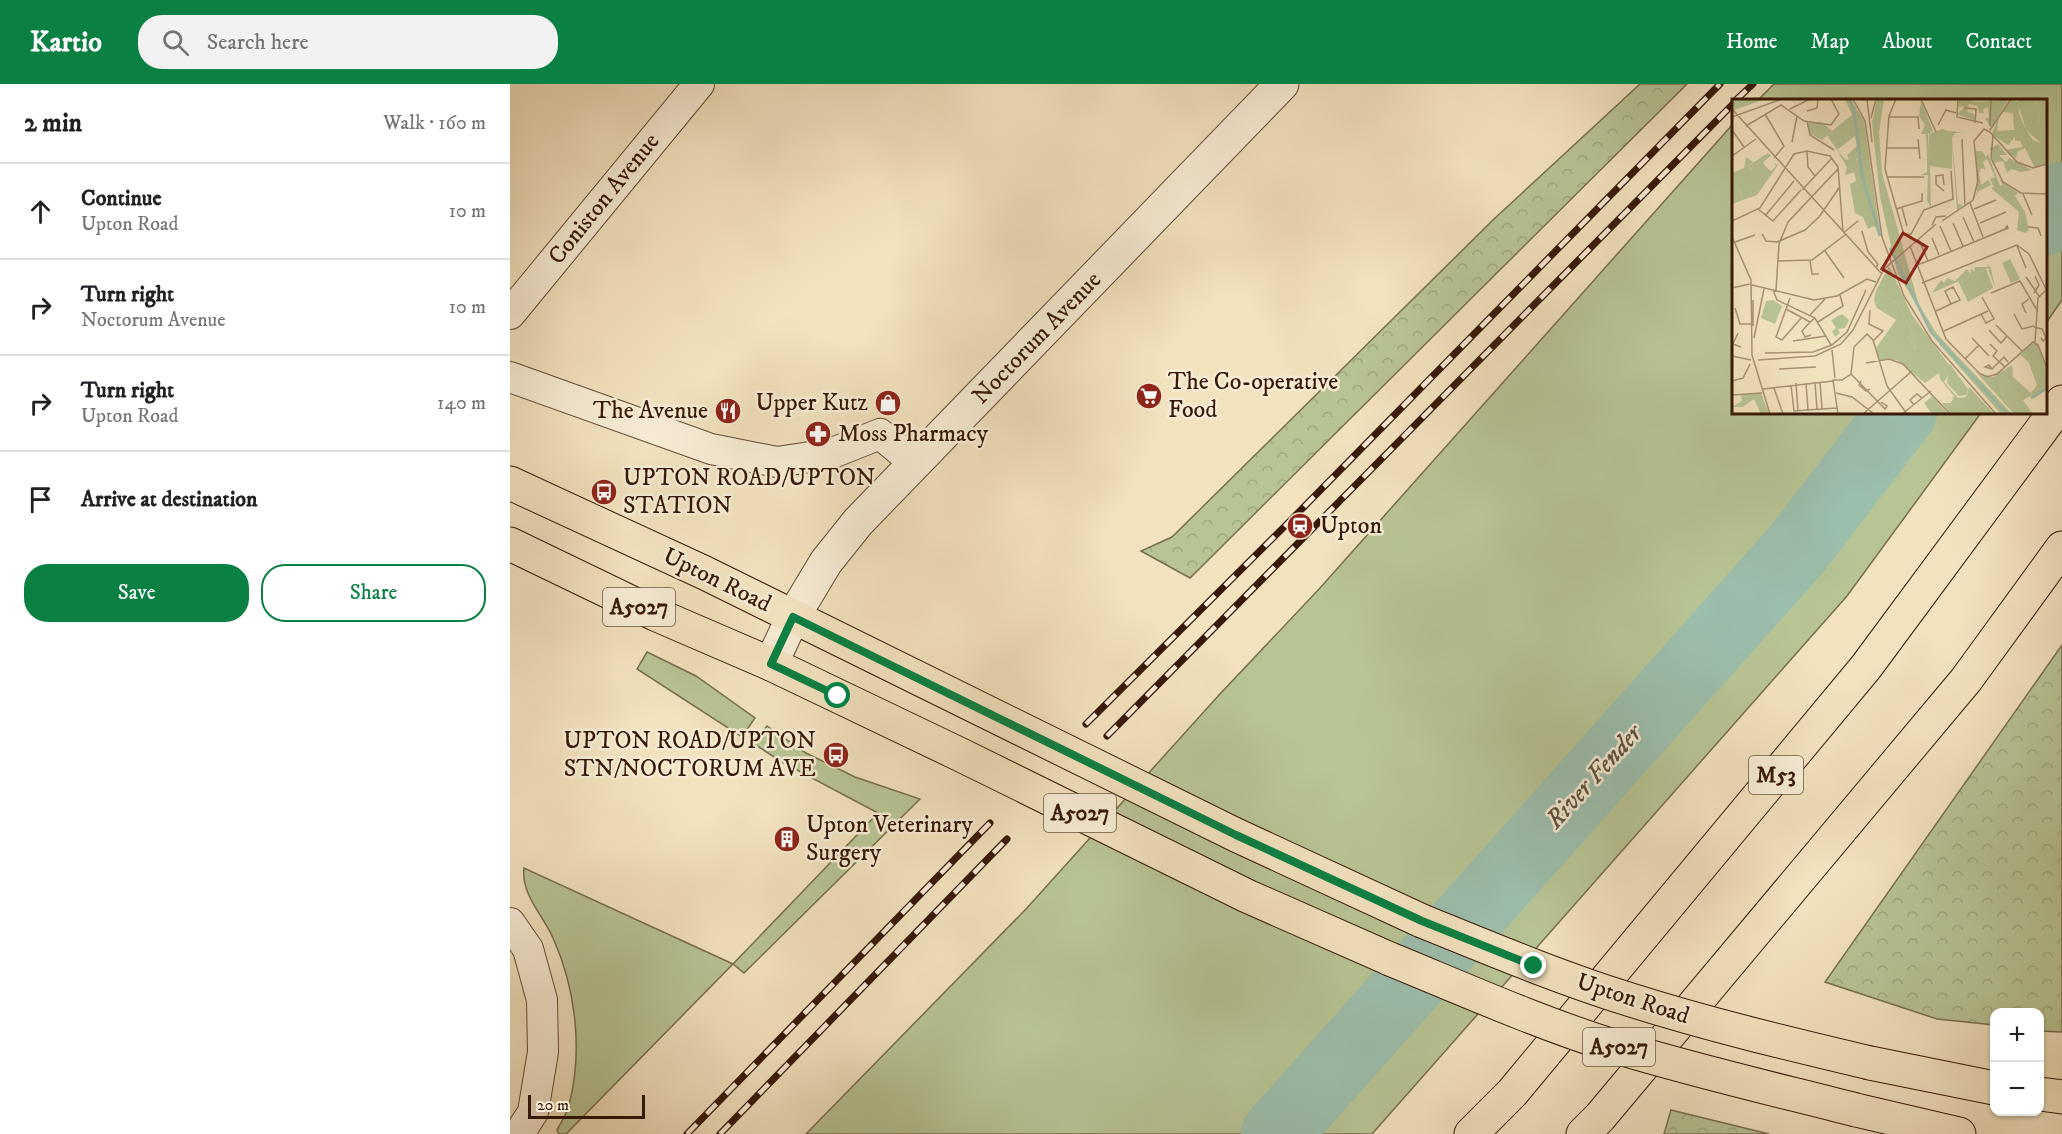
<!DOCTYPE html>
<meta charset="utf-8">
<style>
body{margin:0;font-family:"IM FELL DW Pica",serif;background:#f2f2f2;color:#202124}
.controls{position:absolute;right:18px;bottom:18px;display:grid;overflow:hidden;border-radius:12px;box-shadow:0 2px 4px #0004}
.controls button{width:54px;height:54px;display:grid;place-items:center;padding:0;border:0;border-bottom:2px solid #e0e0e0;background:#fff;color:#202124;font:30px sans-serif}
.scale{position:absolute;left:18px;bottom:15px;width:117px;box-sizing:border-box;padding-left:6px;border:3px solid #381807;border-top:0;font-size:16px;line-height:21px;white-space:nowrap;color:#381807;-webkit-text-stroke:4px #f7ecd5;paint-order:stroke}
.stop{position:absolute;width:18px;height:18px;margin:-14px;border:4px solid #0b8043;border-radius:50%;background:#fff}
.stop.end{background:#0b8043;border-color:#fff;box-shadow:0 2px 6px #0008}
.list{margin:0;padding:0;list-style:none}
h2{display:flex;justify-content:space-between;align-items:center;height:78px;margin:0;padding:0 24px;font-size:26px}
h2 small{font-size:20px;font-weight:400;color:#757577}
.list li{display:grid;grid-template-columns:39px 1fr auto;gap:18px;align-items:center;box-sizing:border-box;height:96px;padding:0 24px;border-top:2px solid #e0e0e0}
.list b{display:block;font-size:22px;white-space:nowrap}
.list p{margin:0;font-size:20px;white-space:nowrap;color:#757577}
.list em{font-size:20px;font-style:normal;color:#757577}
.actions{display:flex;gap:12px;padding:18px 24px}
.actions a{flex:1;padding:14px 0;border:2px solid #0b8043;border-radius:24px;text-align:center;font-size:21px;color:#0b8043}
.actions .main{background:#0b8043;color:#fff}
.icon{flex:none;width:33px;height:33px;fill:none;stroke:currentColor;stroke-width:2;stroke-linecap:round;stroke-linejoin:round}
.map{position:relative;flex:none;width:1552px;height:1050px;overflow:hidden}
header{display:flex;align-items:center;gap:36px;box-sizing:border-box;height:84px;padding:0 30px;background:#0b8043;color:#fff}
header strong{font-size:28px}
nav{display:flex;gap:33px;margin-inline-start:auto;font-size:21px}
.search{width:420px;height:54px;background:#f2f2f2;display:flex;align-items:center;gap:15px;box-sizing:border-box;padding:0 21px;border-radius:24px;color:#757577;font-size:22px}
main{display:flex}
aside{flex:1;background:#fff}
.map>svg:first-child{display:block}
.grass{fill:#b8c494;stroke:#786e4e;stroke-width:1.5}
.forest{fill:url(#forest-crowns);stroke:#786e4e;stroke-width:1.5}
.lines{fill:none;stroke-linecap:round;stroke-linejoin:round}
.river{stroke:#9cbead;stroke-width:70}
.minor-casing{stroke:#664a35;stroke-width:32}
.tertiary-casing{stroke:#664a35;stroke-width:35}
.primary-casing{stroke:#381807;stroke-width:35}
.motorway-casing{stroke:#381807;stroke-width:35}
.minor{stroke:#f7ecd5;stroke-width:30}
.tertiary{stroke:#f7ecd5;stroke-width:33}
.primary{stroke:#f2e2be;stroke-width:33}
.motorway{stroke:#f2e2be;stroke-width:33}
.rail-casing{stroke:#381807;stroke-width:7}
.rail{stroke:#f7ecd5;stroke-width:4.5;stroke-dasharray:14;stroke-linecap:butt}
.primary-bridge-casing{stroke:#381807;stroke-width:35;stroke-linecap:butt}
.primary-bridge{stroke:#f2e2be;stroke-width:33}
.route{stroke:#0b8043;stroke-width:8}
.labels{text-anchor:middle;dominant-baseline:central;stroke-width:5;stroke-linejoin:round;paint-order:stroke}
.shield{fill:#f7ecd5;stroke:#715845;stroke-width:1.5}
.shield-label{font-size:22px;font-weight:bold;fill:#381807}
.street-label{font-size:24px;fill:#381807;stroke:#f7ecd5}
.poi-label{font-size:24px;fill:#381807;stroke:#f7ecd5;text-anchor:start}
.water-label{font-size:26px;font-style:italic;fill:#5b5241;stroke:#f7ecd5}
.inset-river{fill:none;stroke:#9cbead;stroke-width:3}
.inset-road{fill:none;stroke:#a89175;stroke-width:1.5}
.view{fill:#8f2418;fill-opacity:0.15;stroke:#8f2418;stroke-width:3}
.inset-edge{fill:none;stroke:#381807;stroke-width:3}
</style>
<header>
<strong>Kartio</strong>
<div class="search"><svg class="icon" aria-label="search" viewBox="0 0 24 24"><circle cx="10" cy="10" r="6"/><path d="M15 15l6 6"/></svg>Search here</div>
<nav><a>Home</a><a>Map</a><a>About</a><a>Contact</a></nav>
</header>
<main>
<aside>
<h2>2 min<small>Walk · 160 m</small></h2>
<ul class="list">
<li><svg class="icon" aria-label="ahead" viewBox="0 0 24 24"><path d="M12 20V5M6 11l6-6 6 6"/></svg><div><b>Continue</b><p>Upton Road</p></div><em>10 m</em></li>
<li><svg class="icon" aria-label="right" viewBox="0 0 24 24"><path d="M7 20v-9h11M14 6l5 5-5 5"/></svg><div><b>Turn right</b><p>Noctorum Avenue</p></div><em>10 m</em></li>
<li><svg class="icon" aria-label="right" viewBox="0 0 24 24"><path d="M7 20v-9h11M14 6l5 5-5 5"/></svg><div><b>Turn right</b><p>Upton Road</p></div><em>140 m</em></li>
<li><svg class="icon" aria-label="arrive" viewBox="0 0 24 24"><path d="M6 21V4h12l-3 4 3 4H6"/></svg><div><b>Arrive at destination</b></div></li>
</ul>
<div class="actions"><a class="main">Save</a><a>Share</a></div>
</aside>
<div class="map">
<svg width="1552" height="1050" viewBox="0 0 1552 1050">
<defs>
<pattern id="forest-crowns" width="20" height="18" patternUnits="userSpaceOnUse" patternTransform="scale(1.5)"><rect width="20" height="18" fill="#b8c494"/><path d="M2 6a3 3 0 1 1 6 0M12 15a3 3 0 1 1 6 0" fill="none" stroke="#9fa87e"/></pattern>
</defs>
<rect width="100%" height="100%" fill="#f2e2be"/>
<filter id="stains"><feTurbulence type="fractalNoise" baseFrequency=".00333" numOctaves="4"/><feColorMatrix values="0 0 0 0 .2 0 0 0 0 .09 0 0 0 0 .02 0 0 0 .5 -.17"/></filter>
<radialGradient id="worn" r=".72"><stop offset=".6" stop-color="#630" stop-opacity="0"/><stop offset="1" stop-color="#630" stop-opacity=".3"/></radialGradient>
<path class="grass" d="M1264 0H1552V216L1536 239V16H1248Z
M1223 40 1224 328 1471 329 1337 512 862 1050H296L516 825 709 611 810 504Z
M137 568 186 592 245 634 232 653 127 585Z
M257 642 296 669 345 693 410 715 234 889 223 880 56 1050H49L47 1046C51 1038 57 1030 59 1021 73 967 66 905 43 854 33 831 11 811 14 784L223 880 368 729 270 677 243 659Z"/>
<path class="forest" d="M1130 0H1177L680 494 631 467 662 453 984 135Z
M1552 561V948L1530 947V928H1484V941L1427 935 1315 898Z
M1161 1026 1259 1050H1154Z"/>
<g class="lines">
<path class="river" d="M1536 136 1552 113
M766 1050 1287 465 1392 328"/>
<defs>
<path id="minor" d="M0 230 189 0
M0 293 201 365 267 378 320 370 370 350 405 379
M0 839 18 865 32 916 33 968 23 1028 9 1050"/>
<path id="tertiary" d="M261 580 283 533 316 478 348 438 772 0"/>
<path id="primary" d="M0 399 195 489 726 751 912 837
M0 460 145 530 261 580 451 671 737 812 880 875
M1360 979 1484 1004
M1530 1010 1552 1013
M1346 1026 1449 1050"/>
<path id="motorway" d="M961 1050 1002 1009 1356 583 1552 318
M1073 1050 1090 1033 1456 596 1552 464"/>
</defs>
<use href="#minor" class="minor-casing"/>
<use href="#tertiary" class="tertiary-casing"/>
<use href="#primary" class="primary-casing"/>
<use href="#motorway" class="motorway-casing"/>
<use href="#minor" class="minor"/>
<use href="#tertiary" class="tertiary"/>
<use href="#primary" class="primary"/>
<use href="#motorway" class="motorway"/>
<defs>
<path id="rail" d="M1226 16 1243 0
M576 640 784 433 1210 0
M597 652 1224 19
M177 1050 480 739
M210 1050 497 755"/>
</defs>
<use href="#rail" class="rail-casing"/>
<use href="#rail" class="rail"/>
<defs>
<path id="primary-bridge" d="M912 837C981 865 1050 894 1121 916 1200 941 1280 960 1360 979
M880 875C953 905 1025 937 1100 961 1181 986 1264 1005 1346 1026"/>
</defs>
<use href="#primary-bridge" class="primary-bridge-casing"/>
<use href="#primary-bridge" class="primary-bridge"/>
</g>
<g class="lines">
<path class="route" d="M328 612 261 580 283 533 726 751 912 837 1024 882"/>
</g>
<defs>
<symbol id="supermarket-disc" viewBox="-11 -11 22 22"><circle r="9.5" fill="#8f2418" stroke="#f7ecd5"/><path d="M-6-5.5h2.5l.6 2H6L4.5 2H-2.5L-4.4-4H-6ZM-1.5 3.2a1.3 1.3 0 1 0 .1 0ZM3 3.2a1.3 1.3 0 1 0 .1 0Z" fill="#fff"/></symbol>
<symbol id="shop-disc" viewBox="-11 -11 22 22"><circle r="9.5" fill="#8f2418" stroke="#f7ecd5"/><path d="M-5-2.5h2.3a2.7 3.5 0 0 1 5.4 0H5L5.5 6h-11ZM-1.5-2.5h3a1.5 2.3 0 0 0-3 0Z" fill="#fff"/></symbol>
<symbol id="restaurant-disc" viewBox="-11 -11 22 22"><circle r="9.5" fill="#8f2418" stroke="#f7ecd5"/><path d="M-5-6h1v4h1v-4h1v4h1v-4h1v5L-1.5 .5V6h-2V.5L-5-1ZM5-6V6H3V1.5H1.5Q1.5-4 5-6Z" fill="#fff"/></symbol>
<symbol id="pharmacy-disc" viewBox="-11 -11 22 22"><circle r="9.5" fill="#8f2418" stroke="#f7ecd5"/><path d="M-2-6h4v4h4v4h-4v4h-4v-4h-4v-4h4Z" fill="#fff"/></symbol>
<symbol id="bus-disc" viewBox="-11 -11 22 22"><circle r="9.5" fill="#8f2418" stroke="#f7ecd5"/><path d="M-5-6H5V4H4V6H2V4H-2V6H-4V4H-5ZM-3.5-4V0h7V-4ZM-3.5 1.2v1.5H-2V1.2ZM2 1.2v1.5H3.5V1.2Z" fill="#fff"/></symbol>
<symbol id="station-disc" viewBox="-11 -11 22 22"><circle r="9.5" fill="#8f2418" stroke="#f7ecd5"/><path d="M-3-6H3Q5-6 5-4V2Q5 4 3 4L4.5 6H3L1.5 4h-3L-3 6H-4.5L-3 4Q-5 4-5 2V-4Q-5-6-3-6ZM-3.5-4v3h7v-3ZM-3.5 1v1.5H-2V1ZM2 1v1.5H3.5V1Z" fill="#fff"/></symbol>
<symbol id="building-disc" viewBox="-11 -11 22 22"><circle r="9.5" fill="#8f2418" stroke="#f7ecd5"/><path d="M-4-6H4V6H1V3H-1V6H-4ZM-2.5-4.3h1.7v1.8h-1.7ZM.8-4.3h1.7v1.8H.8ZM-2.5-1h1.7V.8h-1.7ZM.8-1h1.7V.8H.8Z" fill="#fff"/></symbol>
</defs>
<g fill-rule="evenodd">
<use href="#supermarket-disc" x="624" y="297" width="30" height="30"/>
<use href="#shop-disc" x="363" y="304" width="30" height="30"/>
<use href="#restaurant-disc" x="203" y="312" width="30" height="30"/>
<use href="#pharmacy-disc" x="293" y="335" width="30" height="30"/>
<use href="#bus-disc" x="79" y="393" width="30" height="30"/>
<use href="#station-disc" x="775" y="427" width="30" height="30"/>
<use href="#bus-disc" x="311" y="656" width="30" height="30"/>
<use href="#building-disc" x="262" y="740" width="30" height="30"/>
</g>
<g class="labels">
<g class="shield">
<rect x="93" y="504" width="72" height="38" rx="4.5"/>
<rect x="1239" y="672" width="54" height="38" rx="4.5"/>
<rect x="534" y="710" width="72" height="38" rx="4.5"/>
<rect x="1073" y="944" width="72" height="38" rx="4.5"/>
</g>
<g class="shield-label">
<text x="129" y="523">A5027</text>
<text x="1266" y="691">M53</text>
<text x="570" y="729">A5027</text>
<text x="1109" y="963">A5027</text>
</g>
<g class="street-label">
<text transform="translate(94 115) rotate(-51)">Coniston Avenue</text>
<text transform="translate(527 254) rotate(-46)">Noctorum Avenue</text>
<text transform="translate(207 496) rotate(26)">Upton Road</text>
<text transform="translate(1123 915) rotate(18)">Upton Road</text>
</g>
<g class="poi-label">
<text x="658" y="298">The Co-operative<tspan x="658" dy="28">Food</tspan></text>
<text x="358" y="319" text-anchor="end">Upper Kutz</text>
<text x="198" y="327" text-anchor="end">The Avenue</text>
<text x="328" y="350">Moss Pharmacy</text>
<text x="113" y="394">UPTON ROAD/UPTON<tspan x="113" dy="28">STATION</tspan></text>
<text x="810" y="442">Upton</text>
<text x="306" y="657" text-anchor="end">UPTON ROAD/UPTON<tspan x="306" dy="28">STN/NOCTORUM AVE</tspan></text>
<text x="296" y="741">Upton Veterinary<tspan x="296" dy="28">Surgery</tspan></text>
</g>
<g class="water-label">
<text transform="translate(1084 693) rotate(-48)">River Fender</text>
</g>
</g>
<g transform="translate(1222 15)">
<rect width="315" height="315" fill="#f2e2be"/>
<path d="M113 0H119L132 22 148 132 142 127 136 130 131 118 123 114 118 85 124 82 121 66 126 60 118 56 117 61 115 56 125 47 123 37 105 51 95 36 120 16ZM145 0H152L147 33 150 74 187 206 205 235 280 315H269L208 246 165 173 148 98 140 23ZM285 0 308 1 302 5 307 11 309 44 294 31ZM189 1 201 32 196 35 197 54V35L210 30 220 33V70L198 67 199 109 195 101 196 76H189L195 73V56L194 35H189L193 26 187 17ZM36 54 39 57 31 63 34 68 39 72 44 67 42 64 46 66 25 96 0 105V83L11 99 7 90 17 82 20 71 16 67ZM278 160 288 180 279 184 270 164ZM41 201 50 207 43 225 29 219 34 202ZM299 245H305L315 270V288L291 301 300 314 282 315 244 273 261 278 280 266 281 278 299 294 305 286 297 264 289 256 283 261ZM218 265 236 290 234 296 227 297 215 284 216 276 212 283 226 299 234 298 237 288 262 315H219L210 304H219L222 297 208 280 207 274ZM29 294 37 315H29L22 300 11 308H0L10 302 9 296ZM200 297 216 315H200L192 304Z" fill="#b8c494"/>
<path d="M227 0 247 3 277 0 259 29 253 19H257L256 8 251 10 252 14H247L245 7 237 5 235 13 242 15 243 21 235 19 225 15 233 8 226 7ZM279 0 288 4 287 15 294 31 301 41 309 44 307 12 301 8 308 0H315V63L303 69 293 49 286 52 284 59 273 51 291 48 288 42H283V38L276 46 260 35 267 16 265 32 282 31 281 14 271 13ZM90 23 100 32 90 41 77 34 76 24ZM219 32 231 34H223L220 39 226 105 231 106 225 111ZM266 45 275 56H267L274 63 277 59 300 71 289 73 279 70 275 74 271 62 261 64 258 49ZM105 51 113 60 117 61 118 55 125 57 123 73 113 76 115 68ZM243 52H250L254 58 256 55 268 87 271 86 267 80 286 94 283 97 293 113 297 131 293 134 285 131 287 113 259 89 262 88 258 80 263 78 255 60 251 63 254 71 249 69 247 74 249 86 256 81 259 86 247 92 241 102 245 93ZM14 58 21 63 16 67 21 73 16 85 7 90 11 100 0 83V74L12 69ZM255 164 259 169 263 189 256 169 200 194 209 181 212 184 215 179 223 182 235 170 239 175V169L242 173 243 168H256ZM157 167 180 216 217 266 207 274 204 270 209 263 205 257 198 251 186 252 175 237 183 240 166 205 144 192Z" fill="#b8c494"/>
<path d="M0 0H33L2 11ZM254 170 261 189 236 203 226 182ZM144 192 166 205 184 242 176 238 184 250 200 251 210 263 204 270 207 274 193 284 165 261H147L144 249 164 221 145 209 142 201ZM110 215 117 221 113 229 106 230 108 234 103 238 100 232 104 229 99 221Z" fill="#b8c494"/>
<path class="inset-river" d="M117 0 122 11 130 77 148 137M158 149 199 233 275 315M299 299 315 289"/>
<path class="inset-road" d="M121 0 133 22 150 138 172 197 200 242 264 315M135 0 140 43M164 0 157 17 153 70 172 136 179 135 192 111 221 100 219 72M189 0 204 33M226 0 225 18 251 24M232 9 244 10 243 24M0 10 149 174M58 10 78 0M75 12 85 9 86 0M33 15 52 47 42 59M0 18 50 0M157 18H186L187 30M139 19 144 0M75 22 78 36 102 51M206 26 214 11 224 14M14 27 49 6 72 22 99 26 107 15 99 0M258 27 259 0M0 31 12 48M258 31 279 0M258 33 285 63 301 69 315 65M261 37 259 59 271 83 289 94 315 95M186 40 188 60M230 40 233 107M60 43 65 17M154 49H187M75 52 76 68 83 77M0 57 24 40M155 78H192M212 86 211 76 204 77V85L212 92M70 91 100 59M291 95 300 116M238 104 251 138M170 109 175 127M26 110 41 122 69 91M164 110 190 102V94M242 110 264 101M33 117 62 82M231 118 242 143M0 122 28 109 62 55 75 52 98 57 106 68 111 133M210 122 241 101 246 82 242 42 252 30 258 33M221 124 231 147M248 124 274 113M200 126 204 118 214 117M208 127 219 152M296 128 306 129 309 137M130 132 136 153 146 165 144 169M111 134 126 122M30 135 34 142 45 143 73 131 87 118 107 89M0 138 19 181 20 256M200 139 207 156M187 141 196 162M3 143 23 136M285 146 297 155 315 192M178 147 214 240 247 274 255 278 265 275 301 243 306 246 315 269M285 147 294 169M93 152 112 179M46 162 80 161 113 136M78 162 80 175H87M185 166 196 162 276 129 275 127 273 130M294 178 307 197M190 184 285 146M20 186 82 201 105 197 135 180 144 183M0 189 18 185M41 191 45 201 83 219 99 246M44 191 47 145 56 123 106 70M259 194 288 182 306 213M302 194 307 186 303 177M58 199 44 238 50 241 70 218M3 209 8 225H19M54 210 78 223 83 219M138 211 137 225 151 232 141 242M204 212 219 205 228 201 221 188 213 192 219 205M294 214 290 205 297 200M249 215 254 224 262 220 250 198M282 215 290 230 302 227M78 216 93 200M78 223 70 232 73 238 79 236M86 223 111 207 108 196M264 226 290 252M21 227V201M302 228 310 230 314 239 311 242 309 239M257 231 269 244 275 237M212 232 256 212M6 234 1 245 9 248M22 239 32 190M240 239 257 257M61 242 94 237M303 243 306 199 313 192M258 245 265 252 261 257 273 268M100 251 103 279M33 254 81 253 100 246 115 233 134 191M20 256 38 315M0 257 19 261M233 260 247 246M26 261 83 257 109 245 121 231 152 170 204 125M134 264 157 260 171 265 218 315M47 270 84 268M260 270 257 266 253 268 260 270 272 258 276 263M119 275 153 310 155 307 149 303M0 282 11 279 18 265M129 282 127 286 134 292 138 290M83 283 85 310M88 283 90 310M64 284 66 312M74 284 76 311M59 286 62 312 105 309M42 289 51 315M31 290 101 282M104 294 120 298 142 315M0 296 30 294M182 306 178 301 185 295 190 299M106 315 101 281H110L119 275 122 248 135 235 141 241 155 287 175 315M131 315 180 272M170 315 199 292"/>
<path class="view" d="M171 134 195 148 174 184 150 170Z"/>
<rect width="315" height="315" class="inset-edge"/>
</g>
<rect width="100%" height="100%" filter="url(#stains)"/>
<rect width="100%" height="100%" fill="url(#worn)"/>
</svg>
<div class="controls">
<button>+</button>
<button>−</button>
</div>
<div class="scale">20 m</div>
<div class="stop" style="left:328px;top:612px"></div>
<div class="stop end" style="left:1024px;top:882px"></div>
</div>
</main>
